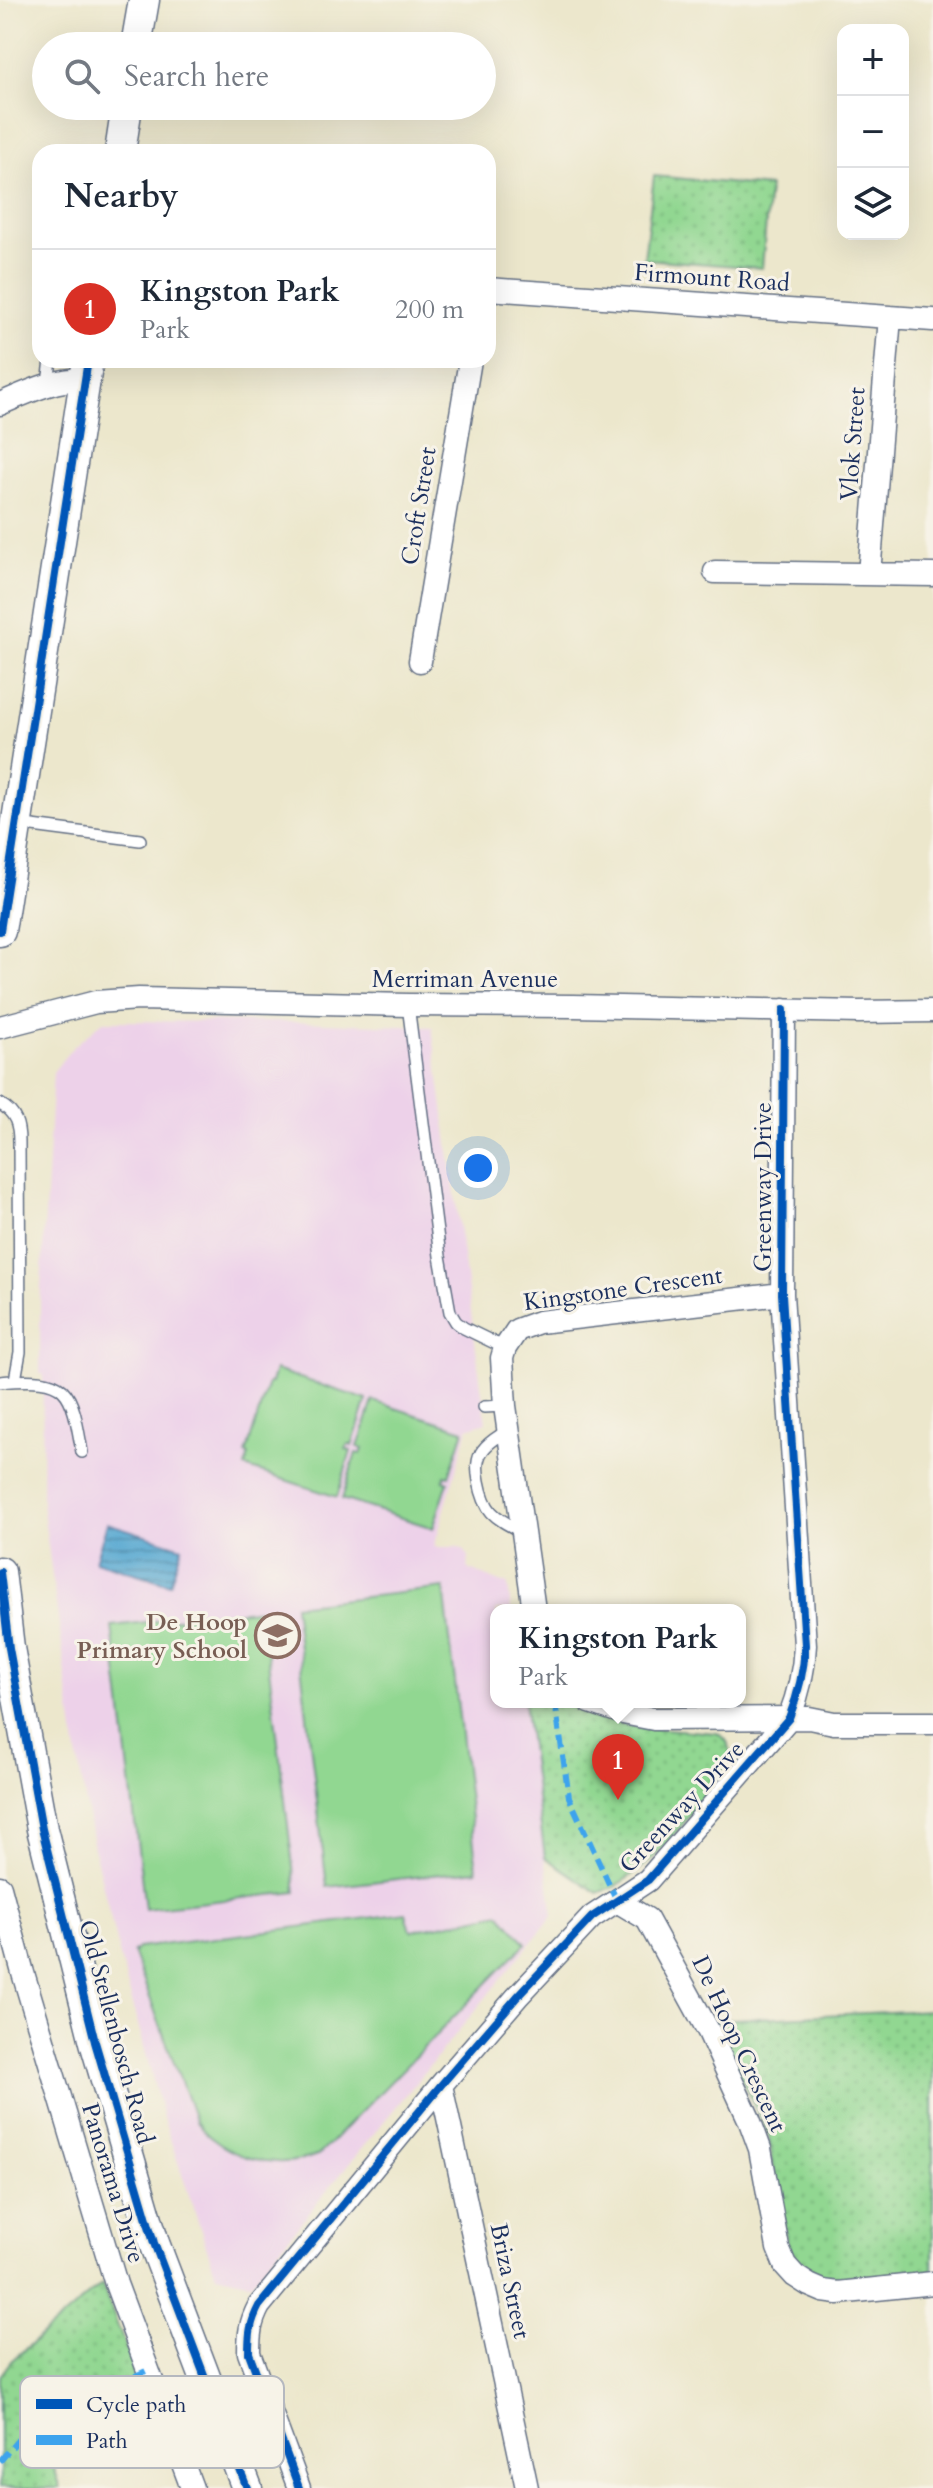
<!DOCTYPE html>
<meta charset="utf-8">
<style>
body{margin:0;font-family:Cardo,serif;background:#f6f6f7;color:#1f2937}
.controls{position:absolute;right:24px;top:24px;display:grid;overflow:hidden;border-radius:16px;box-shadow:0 8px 32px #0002}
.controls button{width:72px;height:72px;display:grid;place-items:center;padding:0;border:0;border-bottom:2px solid #e0e1e3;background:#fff;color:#1f2937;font:40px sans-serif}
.you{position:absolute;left:478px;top:1168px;width:28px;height:28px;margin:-20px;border:6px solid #fff;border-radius:50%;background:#1a73e8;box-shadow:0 0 0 12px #1a73e833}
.badge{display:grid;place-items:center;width:52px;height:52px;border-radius:50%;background:#d93025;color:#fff;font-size:26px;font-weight:700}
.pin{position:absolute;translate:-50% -66px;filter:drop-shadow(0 2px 4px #0008)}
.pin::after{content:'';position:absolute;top:42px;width:28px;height:24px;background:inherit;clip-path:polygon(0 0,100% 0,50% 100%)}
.popup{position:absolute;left:490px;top:1604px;width:256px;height:104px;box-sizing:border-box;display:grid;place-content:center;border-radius:16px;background:#fff;filter:drop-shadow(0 2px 6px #0005);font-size:26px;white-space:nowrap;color:#747a83}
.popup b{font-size:30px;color:#1f2937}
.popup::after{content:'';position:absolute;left:50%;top:100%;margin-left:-16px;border:16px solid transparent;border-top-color:#fff}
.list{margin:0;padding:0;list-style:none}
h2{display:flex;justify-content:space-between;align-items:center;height:104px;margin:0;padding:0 32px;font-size:34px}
h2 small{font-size:26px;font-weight:400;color:#747a83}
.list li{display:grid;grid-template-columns:52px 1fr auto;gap:24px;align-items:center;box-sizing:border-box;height:120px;padding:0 32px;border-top:2px solid #e0e1e3}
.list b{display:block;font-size:30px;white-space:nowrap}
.list p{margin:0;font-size:26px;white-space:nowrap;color:#747a83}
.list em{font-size:26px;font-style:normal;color:#747a83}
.icon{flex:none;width:44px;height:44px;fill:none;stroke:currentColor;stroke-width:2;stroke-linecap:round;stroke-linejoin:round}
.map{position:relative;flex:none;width:933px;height:2488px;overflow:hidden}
.search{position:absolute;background:#fff;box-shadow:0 8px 32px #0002;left:32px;top:32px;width:464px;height:88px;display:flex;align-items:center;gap:20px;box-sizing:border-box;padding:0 28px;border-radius:44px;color:#747a83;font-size:30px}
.panel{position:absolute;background:#fff;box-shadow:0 8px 32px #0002;left:32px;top:144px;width:464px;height:224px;border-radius:24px}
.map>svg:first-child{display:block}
.built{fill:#edd1e9}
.park{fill:url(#park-dots);stroke:#568378;stroke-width:2}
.pitch{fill:#91d791;stroke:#568378;stroke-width:2}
.water{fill:url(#water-rules);stroke:#386c98;stroke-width:2}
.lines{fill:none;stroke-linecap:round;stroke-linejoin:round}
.lane-casing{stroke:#646f84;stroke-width:14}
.street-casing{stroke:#646f84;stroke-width:25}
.secondary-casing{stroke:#646f84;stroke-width:33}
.lane{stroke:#fff;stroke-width:11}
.street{stroke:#fff;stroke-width:22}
.secondary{stroke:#fff;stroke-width:30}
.quiet{stroke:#3da3ed;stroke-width:6;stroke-dasharray:12 6;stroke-linecap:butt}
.cycleway-casing{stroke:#f7f3e8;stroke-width:13}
.cycleway{stroke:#0057b8;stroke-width:8}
.labels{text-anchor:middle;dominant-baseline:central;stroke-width:6;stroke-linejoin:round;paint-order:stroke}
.street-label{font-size:24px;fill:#1b2f5e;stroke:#f7f3e8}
.education-label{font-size:24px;font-weight:bold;fill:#785e54;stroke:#f7f3e8;text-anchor:end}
.key{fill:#f7f3e8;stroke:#b5b8bf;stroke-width:2}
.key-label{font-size:22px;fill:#1b2f5e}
</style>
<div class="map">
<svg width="933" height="2488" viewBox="0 0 933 2488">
<defs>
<pattern id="park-dots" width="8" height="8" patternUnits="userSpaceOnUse" patternTransform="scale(2)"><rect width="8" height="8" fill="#91d791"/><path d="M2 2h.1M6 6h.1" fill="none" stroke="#7cb97f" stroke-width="1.8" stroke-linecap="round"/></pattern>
<pattern id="water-rules" width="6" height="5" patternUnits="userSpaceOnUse" patternTransform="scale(2)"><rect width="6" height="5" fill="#56a8d1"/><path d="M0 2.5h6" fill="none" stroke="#4689ad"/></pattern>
</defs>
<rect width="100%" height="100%" fill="#f7f3e8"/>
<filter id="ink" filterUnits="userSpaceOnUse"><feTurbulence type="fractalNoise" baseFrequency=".0125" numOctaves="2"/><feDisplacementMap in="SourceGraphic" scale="16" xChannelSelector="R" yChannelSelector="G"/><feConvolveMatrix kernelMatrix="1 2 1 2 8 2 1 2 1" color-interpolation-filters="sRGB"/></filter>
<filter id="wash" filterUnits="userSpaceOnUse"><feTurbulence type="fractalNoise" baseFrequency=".006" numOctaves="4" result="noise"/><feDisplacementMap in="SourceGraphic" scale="32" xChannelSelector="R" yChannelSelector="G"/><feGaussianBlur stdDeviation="1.8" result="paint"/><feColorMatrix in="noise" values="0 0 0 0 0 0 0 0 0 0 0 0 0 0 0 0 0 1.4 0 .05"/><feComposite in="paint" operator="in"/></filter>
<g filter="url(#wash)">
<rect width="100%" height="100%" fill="#ece7cc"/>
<path class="built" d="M103 1021 298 1022 432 1027 486 1422 468 1428 434 1547H457L464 1550 469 1557 468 1569 508 1585 511 1610H496V1702H524L553 1916 251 2283 216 2275 164 2121 121 1961 94 1849 77 1754 42 1503 43 1374H40V1304L53 1072 72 1048Z"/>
<path class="park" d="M654 176 769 187 762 268 644 259Z
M524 1702H561L628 1726 717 1733C728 1739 732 1748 730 1761 692 1810 658 1872 598 1893L545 1857Z
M933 2010V2271L840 2283 819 2279 802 2268 795 2261 787 2242 768 2134 713 2020Z
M102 2284 142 2391 44 2439 61 2488H0V2376L11 2361Z"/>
<path class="pitch" d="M275 1370 367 1400 352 1446 348 1444 346 1449 351 1451 337 1497 245 1467 249 1455 246 1454 268 1383H271Z
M373 1401 464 1430 449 1476 445 1475 443 1480 448 1482 433 1528 342 1499 356 1453 361 1454 363 1449 358 1447Z
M444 1588 477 1870 327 1887 294 1605Z
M262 1609 296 1892 145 1909 112 1626Z
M406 1913 411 1931 500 1913 526 1943 320 2154C276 2172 225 2159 196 2122L133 1952 138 1948Z"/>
<path class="water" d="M107 1523 182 1547 170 1584 95 1561Z"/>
</g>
<g filter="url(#ink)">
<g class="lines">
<defs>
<path id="lane" d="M48 384 51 360
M17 824 140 840
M408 1005 440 1256 450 1312 456 1322 464 1328 505 1348
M0 1104C16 1113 19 1125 19 1142L20 1352 15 1380
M0 1382C69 1376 71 1387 82 1452
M484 1407 505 1406
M508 1430C500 1436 489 1441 483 1450 476 1459 477 1470 479 1481 485 1513 494 1517 522 1532"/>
<path id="street" d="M488 289 933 320
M0 404C28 392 54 379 85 379
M715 572 933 575
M869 574 890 317
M420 661 470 360
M0 1027 96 1002 139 999 408 1005 574 1006 859 1012 933 1011
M534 1610 505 1406 502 1358 505 1348 517 1330 539 1322 782 1294
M590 1702 623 1713 654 1719 809 1718 834 1723H933
M0 1887 23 1973 116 2284 192 2488
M617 1901 647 1919 709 2032 749 2119 760 2149 778 2248 785 2265 795 2276 809 2285 823 2291 838 2293 933 2283
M441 2085 527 2488
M299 2488 249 2353C249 2334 250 2323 259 2306L441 2085 517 1997 592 1917 648 1880 789 1718C799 1693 804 1672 805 1645L782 1294 784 1010"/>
<path id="secondary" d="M136 46 144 0
M120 152 127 106
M0 931 88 360
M0 1572 9 1648 42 1829 95 2042 154 2243 247 2488"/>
</defs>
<use href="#lane" class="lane-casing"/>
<use href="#street" class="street-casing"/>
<use href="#secondary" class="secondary-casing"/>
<use href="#lane" class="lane"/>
<use href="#street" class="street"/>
<use href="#secondary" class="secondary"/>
<path class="quiet" d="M555 1702 569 1797 617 1901
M0 2461 29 2427 148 2370"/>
<defs>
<path id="cycleway" d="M0 931 88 360
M0 1572 9 1648 42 1829 95 2042 154 2243 247 2488
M299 2488 249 2353C249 2334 250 2323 259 2306L441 2085 517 1997 592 1917 648 1880 789 1718C799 1693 804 1672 805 1645L782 1294 784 1010"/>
</defs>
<use href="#cycleway" class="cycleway-casing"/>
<use href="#cycleway" class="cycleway"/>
</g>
</g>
<defs>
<symbol id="school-ring" viewBox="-11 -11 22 22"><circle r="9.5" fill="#f7f3e8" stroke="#8d6e63" stroke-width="1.5"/><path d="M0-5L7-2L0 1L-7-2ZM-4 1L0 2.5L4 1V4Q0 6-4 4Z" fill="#8d6e63"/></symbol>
</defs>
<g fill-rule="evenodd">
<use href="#school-ring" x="252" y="1610" width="51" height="51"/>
</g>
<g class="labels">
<g class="street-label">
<text transform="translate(712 278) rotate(4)">Firmount Road</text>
<text transform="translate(853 444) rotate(-86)">Vlok Street</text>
<text transform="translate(419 506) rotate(-81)">Croft Street</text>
<text x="465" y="979">Merriman Avenue</text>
<text transform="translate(763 1187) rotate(-90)">Greenway Drive</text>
<text transform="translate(623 1289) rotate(-8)">Kingstone Crescent</text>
<text transform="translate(682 1807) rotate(-47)">Greenway Drive</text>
<text transform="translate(116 2032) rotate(75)">Old Stellenbosch Road</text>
<text transform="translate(739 2044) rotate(65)">De Hoop Crescent</text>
<text transform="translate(113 2183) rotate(73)">Panorama Drive</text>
<text transform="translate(510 2281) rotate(78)">Briza Street</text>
</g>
<g class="education-label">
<text x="247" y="1622">De Hoop<tspan x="247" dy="28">Primary School</tspan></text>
</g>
</g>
<rect x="20" y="2376" width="264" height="92" rx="12" class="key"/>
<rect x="36" y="2399" width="36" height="10" fill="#0057b8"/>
<rect x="36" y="2435" width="36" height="10" fill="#3da3ed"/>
<g class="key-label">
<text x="86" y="2412">Cycle path</text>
<text x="86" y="2448">Path</text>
</g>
</svg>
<div class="controls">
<button>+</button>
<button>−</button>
<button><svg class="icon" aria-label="layers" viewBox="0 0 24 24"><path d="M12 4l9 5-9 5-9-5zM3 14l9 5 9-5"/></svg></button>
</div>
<div class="you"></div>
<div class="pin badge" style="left:618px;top:1800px">1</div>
<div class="popup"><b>Kingston Park</b>Park</div>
<div class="search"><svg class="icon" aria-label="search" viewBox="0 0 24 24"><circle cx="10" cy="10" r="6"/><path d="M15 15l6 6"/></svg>Search here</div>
<section class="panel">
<h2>Nearby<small></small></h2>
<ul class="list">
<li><span class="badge">1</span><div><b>Kingston Park</b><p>Park</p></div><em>200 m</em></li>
</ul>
</section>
</div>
